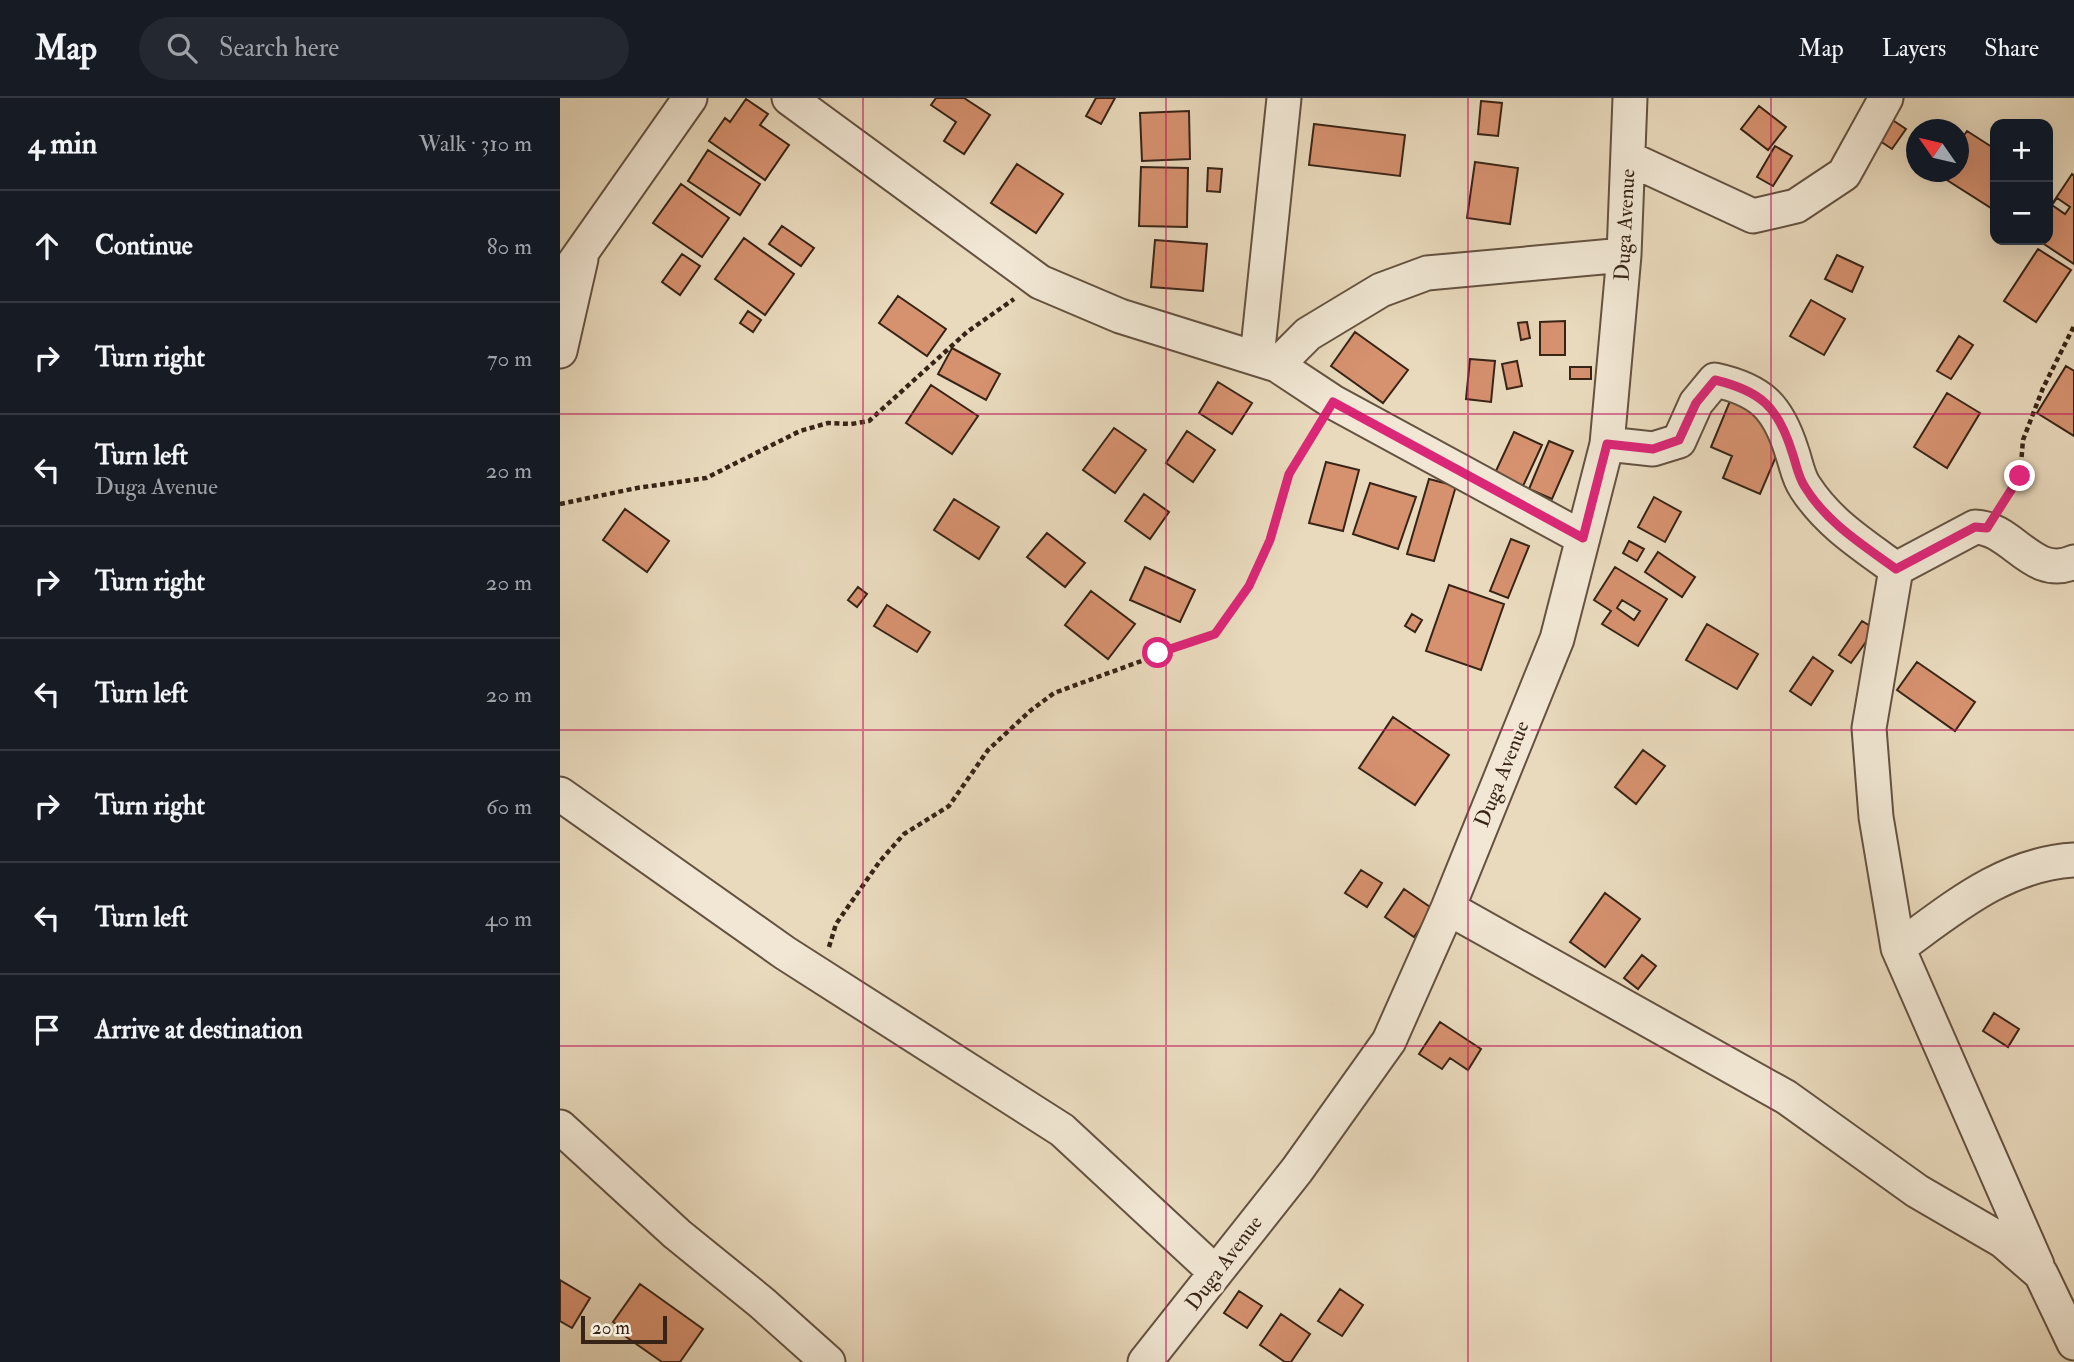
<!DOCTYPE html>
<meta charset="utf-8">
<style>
body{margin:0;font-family:"IM FELL Double Pica",serif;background:#242831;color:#f1f3f6}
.controls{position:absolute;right:21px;top:21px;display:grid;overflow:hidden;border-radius:14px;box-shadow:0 7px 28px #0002}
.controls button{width:63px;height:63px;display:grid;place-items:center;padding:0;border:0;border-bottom:2px solid #363941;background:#171b24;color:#f1f3f6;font:35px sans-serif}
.compass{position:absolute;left:1346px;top:21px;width:63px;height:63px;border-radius:50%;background:#171b24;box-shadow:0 7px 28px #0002;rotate:304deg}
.scale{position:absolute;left:21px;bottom:18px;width:86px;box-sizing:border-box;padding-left:7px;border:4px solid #382416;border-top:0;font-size:19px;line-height:24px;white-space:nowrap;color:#382416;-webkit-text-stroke:5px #f1e7d4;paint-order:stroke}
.stop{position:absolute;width:21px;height:21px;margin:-16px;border:5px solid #db2777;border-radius:50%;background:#fff}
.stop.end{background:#db2777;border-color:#fff;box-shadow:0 2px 7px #0008}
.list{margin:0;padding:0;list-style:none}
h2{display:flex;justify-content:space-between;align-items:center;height:91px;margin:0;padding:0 28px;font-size:30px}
h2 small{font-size:23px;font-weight:400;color:#9ea1a6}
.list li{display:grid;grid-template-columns:46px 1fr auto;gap:21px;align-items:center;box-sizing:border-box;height:112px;padding:0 28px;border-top:2px solid #363941}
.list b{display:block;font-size:26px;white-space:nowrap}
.list p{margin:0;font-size:23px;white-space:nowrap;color:#9ea1a6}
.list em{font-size:23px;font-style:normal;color:#9ea1a6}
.icon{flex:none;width:38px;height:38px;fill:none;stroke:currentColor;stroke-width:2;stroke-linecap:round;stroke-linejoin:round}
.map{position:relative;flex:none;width:1514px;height:1264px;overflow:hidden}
header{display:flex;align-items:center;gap:42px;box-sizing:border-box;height:98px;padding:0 35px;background:#171b24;border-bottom:2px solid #363941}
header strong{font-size:33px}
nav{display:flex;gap:38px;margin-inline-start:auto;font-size:24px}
.search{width:490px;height:63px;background:#242831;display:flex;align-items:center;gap:18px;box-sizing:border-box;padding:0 24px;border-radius:38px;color:#9ea1a6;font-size:26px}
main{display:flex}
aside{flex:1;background:#171b24}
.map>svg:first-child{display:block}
.building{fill:#d6916f;stroke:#382416;stroke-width:2;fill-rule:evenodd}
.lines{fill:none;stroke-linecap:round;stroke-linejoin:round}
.street-casing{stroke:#645240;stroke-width:37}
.path{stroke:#382416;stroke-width:4.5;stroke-dasharray:5 3.5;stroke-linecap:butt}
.street{stroke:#f1e7d4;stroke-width:33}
.route{stroke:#db2777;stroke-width:9}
.grid{fill:none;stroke:#c2185b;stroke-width:2;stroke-opacity:0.55}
.labels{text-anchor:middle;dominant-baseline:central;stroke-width:7;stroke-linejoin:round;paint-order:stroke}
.street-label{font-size:21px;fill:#382416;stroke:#f1e7d4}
</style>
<header>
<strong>Map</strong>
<div class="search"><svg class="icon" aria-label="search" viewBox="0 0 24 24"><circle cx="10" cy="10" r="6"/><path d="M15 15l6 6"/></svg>Search here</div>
<nav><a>Map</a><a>Layers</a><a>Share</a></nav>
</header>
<main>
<aside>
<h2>4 min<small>Walk · 310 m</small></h2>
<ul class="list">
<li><svg class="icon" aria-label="ahead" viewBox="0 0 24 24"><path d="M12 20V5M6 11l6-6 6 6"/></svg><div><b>Continue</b></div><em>80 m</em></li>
<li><svg class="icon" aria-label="right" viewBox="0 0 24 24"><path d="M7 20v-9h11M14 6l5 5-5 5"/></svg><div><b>Turn right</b></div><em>70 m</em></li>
<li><svg class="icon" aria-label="left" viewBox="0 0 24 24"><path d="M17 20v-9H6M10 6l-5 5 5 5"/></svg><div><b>Turn left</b><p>Duga Avenue</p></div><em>20 m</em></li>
<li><svg class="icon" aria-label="right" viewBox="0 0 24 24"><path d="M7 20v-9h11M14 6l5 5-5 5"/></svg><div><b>Turn right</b></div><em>20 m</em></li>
<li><svg class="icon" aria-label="left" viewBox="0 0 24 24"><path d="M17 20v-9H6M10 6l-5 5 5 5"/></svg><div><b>Turn left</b></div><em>20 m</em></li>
<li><svg class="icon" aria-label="right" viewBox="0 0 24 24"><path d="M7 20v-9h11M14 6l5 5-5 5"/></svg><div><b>Turn right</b></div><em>60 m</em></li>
<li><svg class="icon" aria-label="left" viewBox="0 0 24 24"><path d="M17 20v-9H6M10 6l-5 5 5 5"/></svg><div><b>Turn left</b></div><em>40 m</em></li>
<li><svg class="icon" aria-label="arrive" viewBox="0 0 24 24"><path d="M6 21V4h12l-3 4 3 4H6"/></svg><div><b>Arrive at destination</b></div></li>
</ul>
</aside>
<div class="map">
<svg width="1514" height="1264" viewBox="0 0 1514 1264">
<rect width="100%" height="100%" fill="#e9dabd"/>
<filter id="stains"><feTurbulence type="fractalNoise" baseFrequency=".00286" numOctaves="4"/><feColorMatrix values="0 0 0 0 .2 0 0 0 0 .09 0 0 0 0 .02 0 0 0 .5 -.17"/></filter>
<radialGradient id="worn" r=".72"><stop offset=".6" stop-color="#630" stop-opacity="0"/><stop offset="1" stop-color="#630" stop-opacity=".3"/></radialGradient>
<path class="building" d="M376 0H404L430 17 404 56 384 43 396 24 371 7Z
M536 0H555L541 26 526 18Z
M186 1 208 16 200 27 229 47 205 82 149 43 165 20 170 24Z
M921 3 942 5 938 38 918 36Z
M1199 8 1226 29 1208 52 1181 31Z
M629 13 630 61 582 63 580 15Z
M1328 19 1346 31 1332 51 1314 39Z
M754 26 845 37 840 78 749 67Z
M1407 33 1435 51V102L1431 110 1379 77 1381 74H1398V46Z
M1215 48 1232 58 1213 88 1197 79Z
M148 52 200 86 180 117 128 83Z
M915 64 958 70 950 126 907 120Z
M457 66 503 96 476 135 431 105Z
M581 69 628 70 627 129 579 128Z
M648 70 662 71 660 94 647 93Z
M1512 76 1514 78V166L1478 142H1488V112ZM1497 100 1510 109 1505 116 1492 107Z
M121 86 169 120 142 159 93 125Z
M222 128 254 150 241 168 209 146Z
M184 140 234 176 205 217 155 181Z
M595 142 647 146 643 193 591 189Z
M1478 151 1511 172 1476 224 1444 203Z
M122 156 140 168 120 197 102 184Z
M1277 157 1303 169 1292 194 1265 181Z
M338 198 386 231 367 258 319 225Z
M1251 202 1285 221 1264 257 1230 238Z
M188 213 201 222 193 234 180 225Z
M1005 223V257H980V224Z
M967 224 970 240 961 242 958 225Z
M795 234 848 272 823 305 771 268Z
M1399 238 1413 247 1391 281 1377 273Z
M392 250 440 276 426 302 378 276Z
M910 261 935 263 931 304 906 301Z
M957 263 962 288 947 291 942 266Z
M1506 268 1514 273V338L1477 315Z
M1010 269H1031V281H1010Z
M658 284 692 305 672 336 639 315Z
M371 287 418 318 392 356 346 325Z
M1387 295 1420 315 1387 370 1354 349Z
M1170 303 1229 328 1200 396 1163 380 1172 358 1151 349Z
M554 330 586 352 555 395 523 372Z
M627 333 655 352 633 384 606 365Z
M954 334 982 347 963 388 935 375Z
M989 343 1013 353 992 401 969 391Z
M766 364 799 372 783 433 749 425Z
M869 381 896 388 874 463 847 456Z
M810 385 856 399 838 451 793 436Z
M584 396 609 414 590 441 565 423Z
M1094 399 1121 414 1105 444 1078 429Z
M394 401 439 429 419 461 374 432Z
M65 411 109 443 87 474 43 442Z
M487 435 525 465 505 489 467 459Z
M951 441 969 448 948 500 930 493Z
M1069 443 1084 451 1077 463 1063 455Z
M1098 454 1135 479 1122 499 1085 474Z
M585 469 635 492 620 524 570 502Z
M1055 469 1107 501 1078 548 1042 526 1051 513 1034 502ZM1062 502 1080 513 1074 522 1057 510Z
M889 487 944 506 921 572 866 553Z
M298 489 307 496 297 509 288 502Z
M531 493 575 526 548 561 505 527Z
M327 507 370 534 357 554 314 528Z
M852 516 862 522 855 534 845 528Z
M1302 523 1315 531 1291 565 1279 557Z
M1147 526 1198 556 1177 591 1126 562Z
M1253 559 1273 573 1251 607 1230 593Z
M1357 564 1415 604 1395 633 1337 592Z
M833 619 889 657 855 707 799 670Z
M1083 652 1105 668 1076 706 1055 689Z
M801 772 822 785 807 809 785 795Z
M844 791 873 811 854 839 825 819Z
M1045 795 1080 821 1045 869 1010 844Z
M1082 857 1096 868 1078 891 1064 880Z
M1434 915 1459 931 1448 949 1423 933Z
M880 924 921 951 908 972 890 960 882 971 859 956Z
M0 1182 30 1200 12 1230 0 1223Z
M80 1186 143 1231 120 1264H102L62 1236 65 1232 53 1224Z
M780 1191 803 1207 782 1238 758 1223Z
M679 1193 702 1208 687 1230 664 1215Z
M721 1216 750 1236 731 1264H725L700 1247Z"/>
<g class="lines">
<defs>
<path id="street" d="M229 0 480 184 560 218 717 267 773 304 1023 440
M1068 60 1193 118 1236 108 1284 76 1326 0
M0 185 130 0
M0 253 21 161
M697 260 724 0
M717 267 748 236 821 192 867 175 1064 157
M1047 346 1093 351 1119 343 1136 305 1155 282C1201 292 1218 309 1232 354 1236 365 1238 379 1245 389 1268 425 1303 447 1336 471L1415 429C1453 430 1473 483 1514 464
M1336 471 1309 630 1316 719 1338 850 1477 1167
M0 696 225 855 502 1032 654 1173
M888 810 1226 999 1357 1093 1443 1143 1481 1176 1514 1245
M1338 850C1392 811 1444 766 1514 762
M0 1029 117 1136 202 1205 268 1264
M585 1264 737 1072 829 943 888 810 997 541 1047 346 1064 157 1070 0"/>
</defs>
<use href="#street" class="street-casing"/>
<path class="path" d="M1443 405 1460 378 1463 342 1483 290 1514 228
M0 406 77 390 146 380 240 333 268 325 291 326 309 323 407 234 454 201
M269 849 276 826 320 763 344 736 389 708 428 652 470 613 494 595 655 536 689 488 710 442 729 376 758 329"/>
<use href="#street" class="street"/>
</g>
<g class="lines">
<path class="route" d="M598 555 655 536 689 488 710 442 729 376 773 304 1023 440 1047 346 1093 351 1119 342 1136 305 1155 282C1201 293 1218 309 1232 354 1236 365 1238 379 1245 389 1267 425 1303 447 1336 471L1415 429 1427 430 1460 378"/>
</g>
<path class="grid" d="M303 0V1264M606 0V1264M908 0V1264M1211 0V1264M0 316H1514M0 632H1514M0 948H1514"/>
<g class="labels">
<g class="street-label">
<text transform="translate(1065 127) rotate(-87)">Duga Avenue</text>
<text transform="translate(942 676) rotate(-68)">Duga Avenue</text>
<text transform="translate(664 1165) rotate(-53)">Duga Avenue</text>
</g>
</g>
<rect width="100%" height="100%" filter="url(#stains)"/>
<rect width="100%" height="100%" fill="url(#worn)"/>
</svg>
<div class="controls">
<button>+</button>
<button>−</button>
</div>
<svg class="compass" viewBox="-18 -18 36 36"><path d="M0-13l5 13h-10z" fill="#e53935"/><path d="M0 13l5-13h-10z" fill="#9ea1a6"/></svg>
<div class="scale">20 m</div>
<div class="stop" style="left:598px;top:555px"></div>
<div class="stop end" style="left:1460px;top:378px"></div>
</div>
</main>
